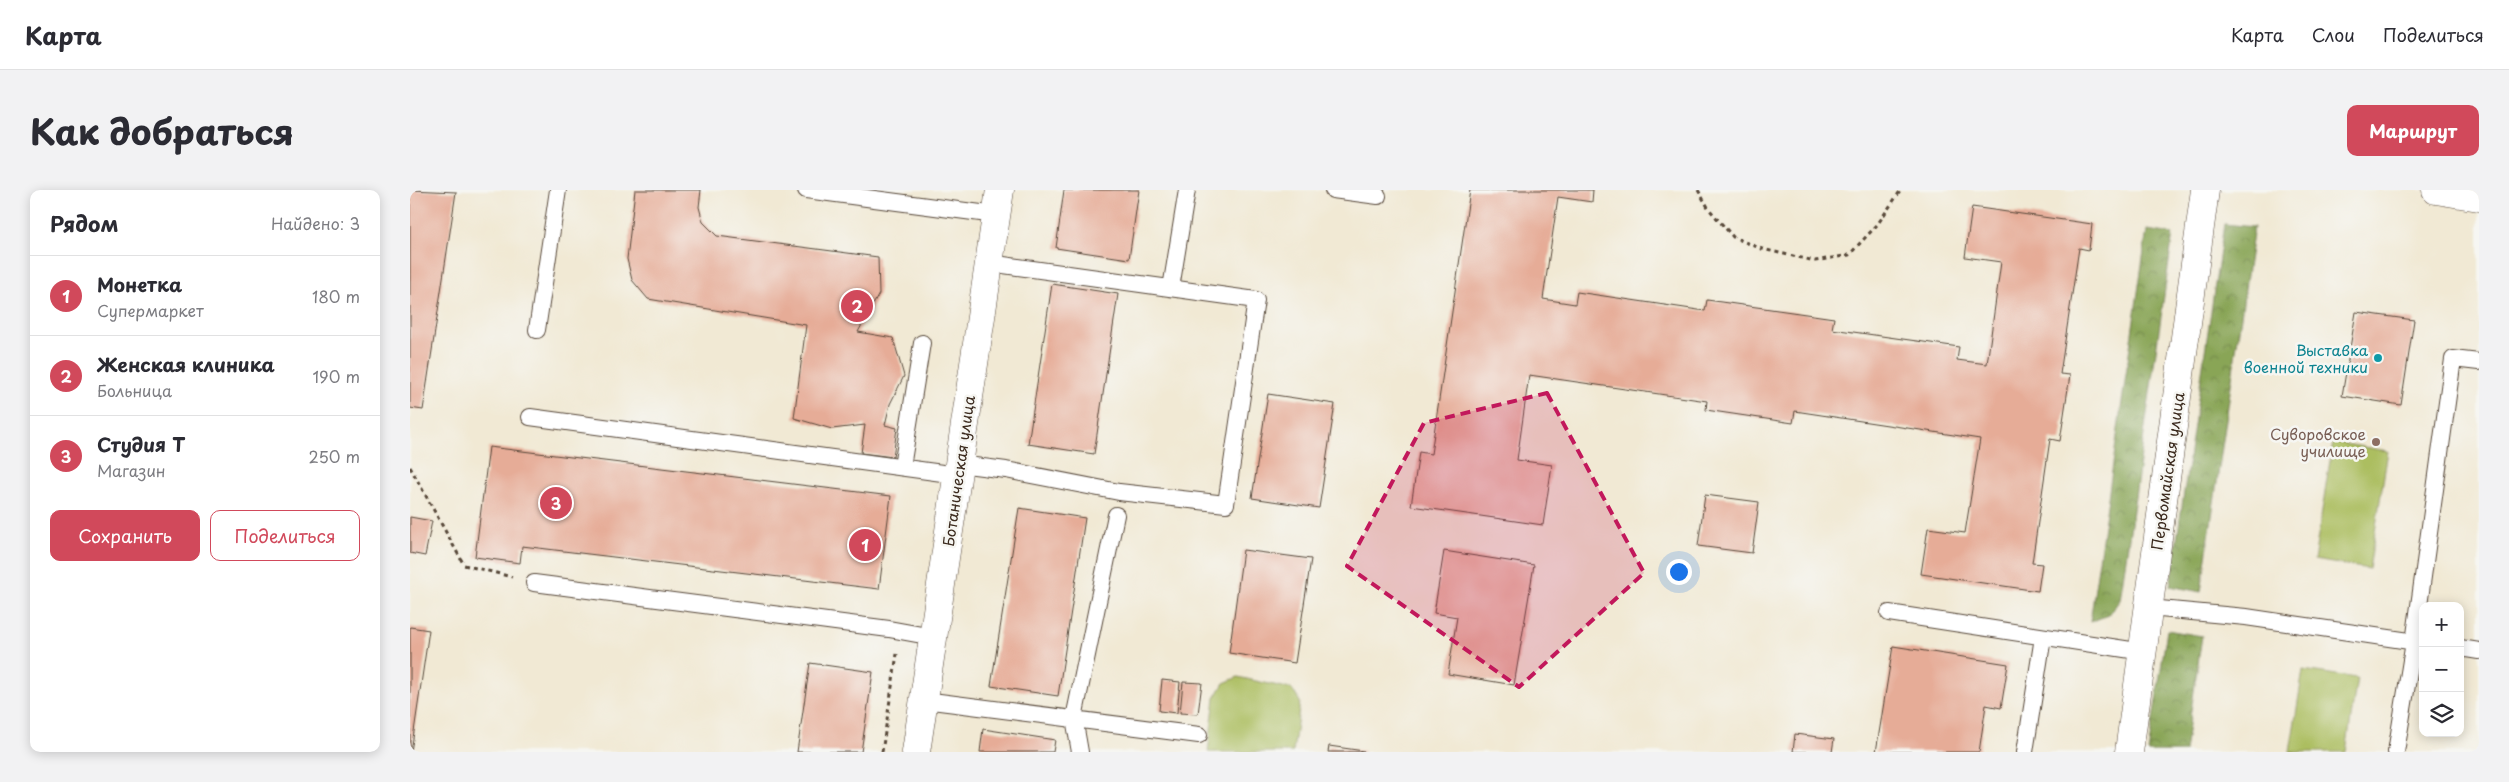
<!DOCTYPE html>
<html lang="ru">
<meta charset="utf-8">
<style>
body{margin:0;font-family:"Playpen Sans",sans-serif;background:#f2f2f3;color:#2b2b33}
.controls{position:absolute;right:15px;bottom:15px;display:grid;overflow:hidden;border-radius:10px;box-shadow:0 2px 12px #0003}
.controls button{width:45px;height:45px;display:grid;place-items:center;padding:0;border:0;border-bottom:1px solid #e1e1e2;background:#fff;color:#2b2b33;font:25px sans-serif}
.you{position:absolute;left:1268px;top:381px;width:18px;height:18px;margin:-12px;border:4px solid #fff;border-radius:50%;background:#1a73e8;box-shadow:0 0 0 8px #1a73e833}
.badge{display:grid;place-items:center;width:32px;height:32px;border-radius:50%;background:#d1495b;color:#fff;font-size:16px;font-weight:700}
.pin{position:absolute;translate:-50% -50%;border:2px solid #fff;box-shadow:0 1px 5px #0006}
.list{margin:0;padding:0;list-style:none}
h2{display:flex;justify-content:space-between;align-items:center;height:65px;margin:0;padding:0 20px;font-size:21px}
h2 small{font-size:16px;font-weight:400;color:#7c7c81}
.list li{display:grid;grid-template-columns:32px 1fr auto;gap:15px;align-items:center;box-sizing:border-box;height:80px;padding:0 20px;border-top:1px solid #e1e1e2}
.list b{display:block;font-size:19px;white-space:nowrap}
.list p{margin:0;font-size:16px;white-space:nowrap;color:#7c7c81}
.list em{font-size:16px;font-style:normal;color:#7c7c81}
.actions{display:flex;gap:10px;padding:15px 20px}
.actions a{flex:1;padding:11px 0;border:1px solid #d1495b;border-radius:10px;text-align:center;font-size:18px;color:#d1495b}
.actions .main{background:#d1495b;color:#fff}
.icon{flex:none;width:28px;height:28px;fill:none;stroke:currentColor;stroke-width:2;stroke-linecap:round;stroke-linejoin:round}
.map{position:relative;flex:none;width:2069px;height:562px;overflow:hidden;border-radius:10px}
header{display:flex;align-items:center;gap:30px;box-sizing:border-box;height:70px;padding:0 25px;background:#fff;border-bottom:1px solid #e1e1e2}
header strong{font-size:24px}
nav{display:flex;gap:28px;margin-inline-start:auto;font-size:18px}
.intro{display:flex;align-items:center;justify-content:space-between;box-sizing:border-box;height:120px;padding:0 30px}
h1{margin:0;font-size:35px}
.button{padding:12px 22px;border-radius:10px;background:#d1495b;color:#fff;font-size:18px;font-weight:700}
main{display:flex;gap:30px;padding:0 30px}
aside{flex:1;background:#fff;border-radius:10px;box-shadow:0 2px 12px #0003}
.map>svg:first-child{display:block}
.forest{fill:url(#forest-crowns);stroke:#62683a}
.park{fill:#acbe61;stroke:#747440}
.building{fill:#e6ac97}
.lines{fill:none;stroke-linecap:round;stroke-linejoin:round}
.service-casing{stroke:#564739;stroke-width:18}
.minor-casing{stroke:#564739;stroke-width:29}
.tertiary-casing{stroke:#564739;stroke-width:29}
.path{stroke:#564739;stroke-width:3;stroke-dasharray:4 4;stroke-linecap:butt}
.service{stroke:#fff;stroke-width:16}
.minor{stroke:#fff;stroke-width:28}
.tertiary{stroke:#fff;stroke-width:28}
.marked{fill:#c2185b;fill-opacity:0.2;stroke:#c2185b;stroke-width:4;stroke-dasharray:10 6;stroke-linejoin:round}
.culture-dot{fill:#0f9aa8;stroke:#f6f6f2;stroke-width:2}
.education-dot{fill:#8d6e63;stroke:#f6f6f2;stroke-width:2}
.labels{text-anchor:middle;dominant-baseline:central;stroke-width:5;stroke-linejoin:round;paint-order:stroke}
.culture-label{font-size:15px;fill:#0d838f;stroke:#f6f6f2;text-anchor:end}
.education-label{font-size:15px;fill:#785e54;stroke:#f6f6f2;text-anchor:end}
.street-label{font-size:15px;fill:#3b2a1e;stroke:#f6f6f2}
</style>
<header>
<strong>Карта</strong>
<nav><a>Карта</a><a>Слои</a><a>Поделиться</a></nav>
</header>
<div class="intro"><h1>Как добраться</h1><a class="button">Маршрут</a></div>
<main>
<aside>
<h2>Рядом<small>Найдено: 3</small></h2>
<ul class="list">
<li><span class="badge">1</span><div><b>Монетка</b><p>Супермаркет</p></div><em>180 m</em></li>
<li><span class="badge">2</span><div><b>Женская клиника</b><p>Больница</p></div><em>190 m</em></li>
<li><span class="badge">3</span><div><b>Студия Т</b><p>Магазин</p></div><em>250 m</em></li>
</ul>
<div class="actions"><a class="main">Сохранить</a><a>Поделиться</a></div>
</aside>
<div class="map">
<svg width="2069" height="562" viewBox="0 0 2069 562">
<defs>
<pattern id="forest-crowns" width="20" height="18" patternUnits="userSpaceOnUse" patternTransform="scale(1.25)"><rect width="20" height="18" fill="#89a557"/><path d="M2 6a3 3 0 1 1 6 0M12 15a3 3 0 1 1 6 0" fill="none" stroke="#718747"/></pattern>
</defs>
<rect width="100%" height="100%" fill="#f6f6f2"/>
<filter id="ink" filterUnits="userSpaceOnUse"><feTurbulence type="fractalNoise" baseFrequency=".02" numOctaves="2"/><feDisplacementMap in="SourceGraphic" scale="10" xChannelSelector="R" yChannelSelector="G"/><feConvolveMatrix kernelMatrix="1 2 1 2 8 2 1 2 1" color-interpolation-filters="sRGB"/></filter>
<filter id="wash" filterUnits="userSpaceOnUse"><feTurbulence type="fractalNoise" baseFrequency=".0096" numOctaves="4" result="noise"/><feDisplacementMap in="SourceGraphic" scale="20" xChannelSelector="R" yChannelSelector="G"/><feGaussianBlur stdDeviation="1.12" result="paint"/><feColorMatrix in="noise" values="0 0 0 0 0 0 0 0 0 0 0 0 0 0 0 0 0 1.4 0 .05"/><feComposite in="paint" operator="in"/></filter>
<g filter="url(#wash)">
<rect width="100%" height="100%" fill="#f1e9d4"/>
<path class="forest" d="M1814 34 1844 37 1791 402 1760 396Z
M1737 40 1763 44 1710 410 1698 425 1680 432Z
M1757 440 1792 446 1775 562H1738Z"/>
<path class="park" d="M1923 252 1978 261 1959 379 1904 370Z
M1893 480 1947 488 1936 562H1880Z
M828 487 882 499 890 512 883 562H798L805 508 814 493Z"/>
<g id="blocks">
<path class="building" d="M0 0 46 2 13 220 0 218Z
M225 0H291L289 17 293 32 307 46 468 67 469 104 448 142 483 148 494 186 480 214 475 235 487 238 483 267 451 263 455 235 422 239 384 228 396 135 238 109 222 90 217 69Z
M654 0H729L719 69 646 58Z
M1060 0H1183L1182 12 1148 7 1133 109 1165 114 1167 102 1295 121 1297 110 1424 128 1422 139 1549 157 1547 170 1577 174 1591 72 1555 67 1562 17 1682 34 1679 60 1669 58 1650 184 1660 185 1650 251 1640 249 1622 373 1632 374 1628 401 1511 384 1518 338 1555 343 1570 249 1385 221 1383 233 1296 220 1297 211 1119 185 1107 270 1142 275 1133 335 1001 316 1009 262 1021 264Z
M642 94 708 104 684 264 618 254Z
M1946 122 2004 130 1991 215 1932 206Z
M858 204 925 214 909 318 842 308Z
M79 257 481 306 469 399 112 356 110 373 65 367Z
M1295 305 1349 312 1342 363 1288 356Z
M609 318 675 328 648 506 581 496Z
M0 327 22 331 15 366 0 363Z
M833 360 901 369 885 473 819 463Z
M1034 361 1124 375 1104 495 1038 484 1047 427 1024 423Z
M0 437 19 440 1 562H0Z
M1483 456 1598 474 1591 518 1576 515 1569 562H1466Z
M400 473 463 482 451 562H387Z
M752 490 770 492 767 523 749 521Z
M773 492 792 493 788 524 770 523Z
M573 539 645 550 643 562H570Z
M1385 544 1424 549 1422 562H1383Z
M919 556 954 561V562H918Z"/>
</g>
</g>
<g filter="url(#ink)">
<use href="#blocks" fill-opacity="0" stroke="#564739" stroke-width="1"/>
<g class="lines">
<defs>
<path id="service" d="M396 0 586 25
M923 0 968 6
M761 98 777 0
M127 140 148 0
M120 227 547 285
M549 274 596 280 709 302 816 314 846 110 579 73
M492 277 512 153
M124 393 479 439 523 447
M1739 418 1836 427 2013 453
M1479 423 1734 462
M2050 458 2069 461
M514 510 789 545
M670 562 664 528 706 325
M1615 562 1633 447
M1986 562 2004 452 2043 169 2069 172"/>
<path id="minor" d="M506 562 590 0"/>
<path id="tertiary" d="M2026 0 2069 7
M1719 562 1795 0"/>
</defs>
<use href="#service" class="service-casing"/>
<use href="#minor" class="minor-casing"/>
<use href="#tertiary" class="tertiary-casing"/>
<path class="path" d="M1288 0 1299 19 1323 47 1352 59 1405 71 1439 65 1467 35 1491 0
M0 277 54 375 102 387
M472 562 487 464"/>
<use href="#service" class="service"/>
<use href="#minor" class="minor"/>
<use href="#tertiary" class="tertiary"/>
</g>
</g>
<path class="marked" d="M1137 203 1234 383 1109 497 937 376 1014 233Z"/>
<circle class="culture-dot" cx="1968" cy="168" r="5"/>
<circle class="education-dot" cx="1966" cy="252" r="5"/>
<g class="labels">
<g class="culture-label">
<text x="1958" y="159">Выставка<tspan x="1958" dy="17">военной техники</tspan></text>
</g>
<g class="education-label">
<text x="1956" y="243">Суворовское<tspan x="1956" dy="17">училище</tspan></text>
</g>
<g class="street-label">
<text transform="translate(548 281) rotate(-82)">Ботаническая улица</text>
<text transform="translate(1757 281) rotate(-82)">Первомайская улица</text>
</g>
</g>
</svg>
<div class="controls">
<button>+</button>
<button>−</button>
<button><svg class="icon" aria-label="layers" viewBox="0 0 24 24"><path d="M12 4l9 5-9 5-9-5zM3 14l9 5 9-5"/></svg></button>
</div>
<div class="you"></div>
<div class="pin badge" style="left:455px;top:355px">1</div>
<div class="pin badge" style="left:447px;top:116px">2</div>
<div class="pin badge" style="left:146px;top:313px">3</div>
</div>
</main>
